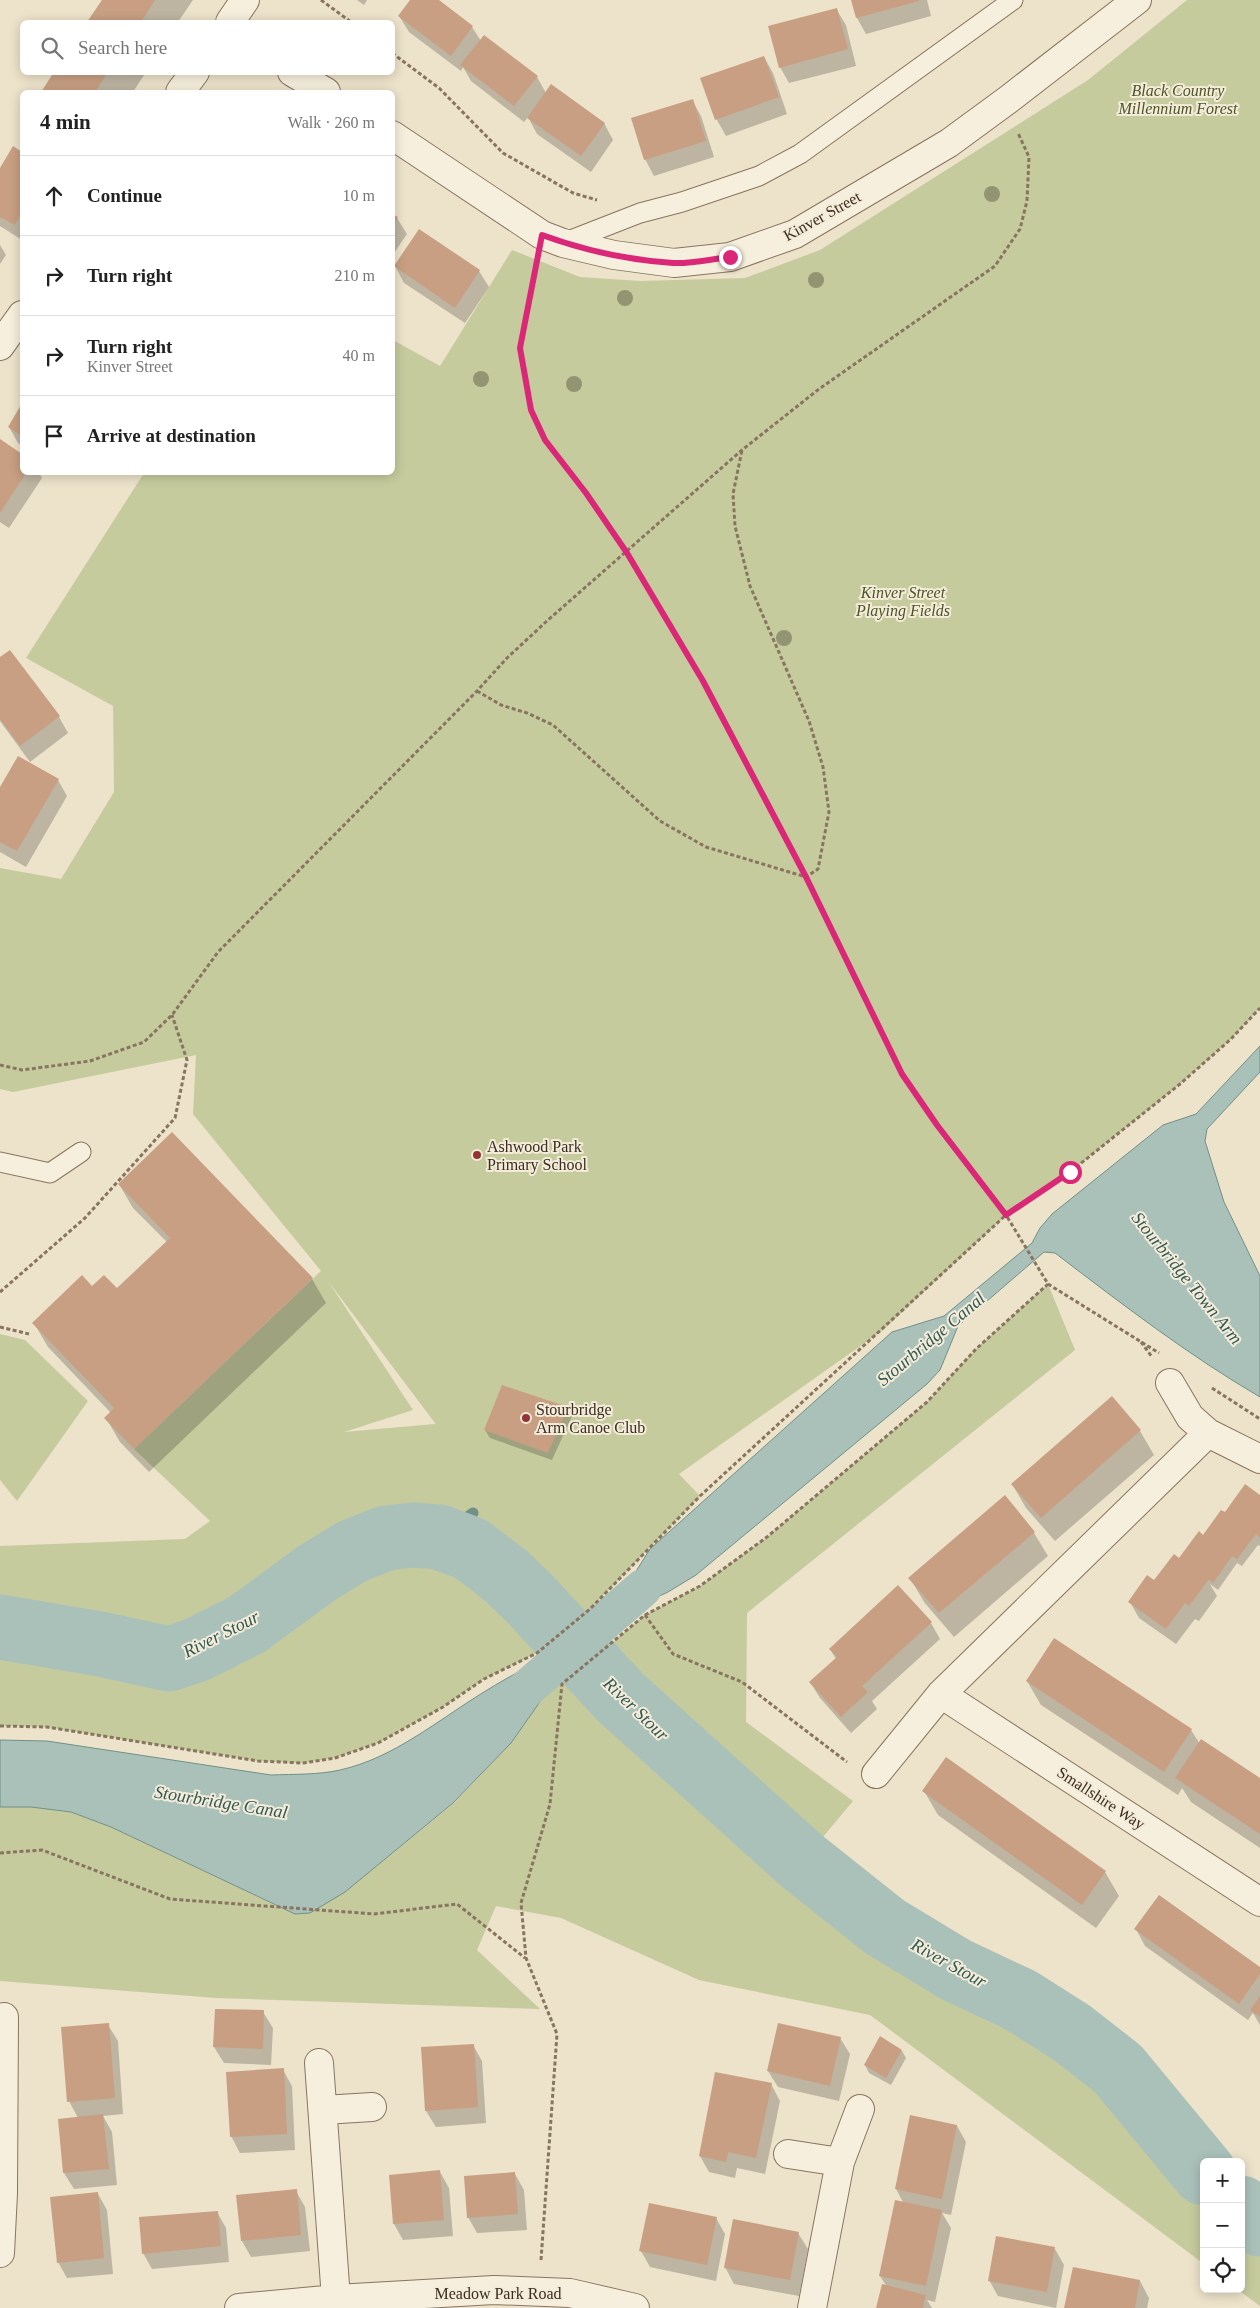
<!DOCTYPE html>
<meta charset="utf-8">
<style>
body{margin:0;font-family:Georgia,serif;background:#f6f6f6;color:#222}
.controls{position:absolute;right:15px;bottom:15px;display:grid;overflow:hidden;border-radius:8px;box-shadow:0 2px 12px #0003}
.controls button{width:45px;height:45px;display:grid;place-items:center;padding:0;border:0;border-bottom:1px solid #e0e0e0;background:#fff;color:#222;font:25px sans-serif}
.stop{position:absolute;width:15px;height:15px;margin:-11px;border:4px solid #db2777;border-radius:50%;background:#fff}
.stop.end{background:#db2777;border-color:#fff;box-shadow:0 1px 5px #0008}
.list{margin:0;padding:0;list-style:none}
h2{display:flex;justify-content:space-between;align-items:center;height:65px;margin:0;padding:0 20px;font-size:21px}
h2 small{font-size:16px;font-weight:400;color:#767676}
.list li{display:grid;grid-template-columns:32px 1fr auto;gap:15px;align-items:center;box-sizing:border-box;height:80px;padding:0 20px;border-top:1px solid #e0e0e0}
.list b{display:block;font-size:19px;white-space:nowrap}
.list p{margin:0;font-size:16px;white-space:nowrap;color:#767676}
.list em{font-size:16px;font-style:normal;color:#767676}
.icon{flex:none;width:28px;height:28px;fill:none;stroke:currentColor;stroke-width:2;stroke-linecap:round;stroke-linejoin:round}
.map{position:relative;flex:none;width:1260px;height:2308px;overflow:hidden}
.search{position:absolute;background:#fff;box-shadow:0 2px 12px #0003;left:20px;top:20px;width:375px;height:55px;display:flex;align-items:center;gap:12px;box-sizing:border-box;padding:0 18px;border-radius:8px;color:#767676;font-size:19px}
.panel{position:absolute;background:#fff;box-shadow:0 2px 12px #0003;left:20px;top:90px;width:375px;height:385px;border-radius:8px}
.map>svg:first-child{display:block}
.green{fill:#c6cb9e;fill-rule:evenodd}
.water{fill:#aac1ba;stroke:#719088}
.shadow{fill:#0003}
.lines{fill:none;stroke-linecap:round;stroke-linejoin:round}
.stream{stroke:#719088;stroke-width:11}
.canal{stroke:#aac1ba;stroke-width:38}
.river{stroke:#aac1ba;stroke-width:65}
.building{fill:#c89f82}
.service-casing{stroke:#88755f;stroke-width:21}
.minor-casing{stroke:#88755f;stroke-width:30}
.path{stroke:#88755f;stroke-width:3;stroke-dasharray:4 2.5;stroke-linecap:butt}
.service{stroke:#f7efdd;stroke-width:19}
.minor{stroke:#f7efdd;stroke-width:28}
.tree{fill:#939472}
.route{stroke:#db2777;stroke-width:6}
.poi-dot{fill:#943334;stroke:#f4ecd9;stroke-width:2}
.labels{text-anchor:middle;dominant-baseline:central;stroke-width:4;stroke-linejoin:round;paint-order:stroke}
.park-label{font-size:16px;font-style:italic;fill:#4a552a;stroke:#f4ecd9}
.street-label{font-size:16px;fill:#3a2d22;stroke:#f4ecd9}
.poi-label{font-size:16px;fill:#3a2d22;stroke:#f4ecd9;text-anchor:start}
.water-label{font-size:18px;font-style:italic;fill:#325956;stroke:#f4ecd9}
</style>
<div class="map">
<svg width="1260" height="2308" viewBox="0 0 1260 2308">
<rect width="100%" height="100%" fill="#ede2ca"/>
<path class="green" d="M1187 0H1260V1008L1231 1039 1180 1084 1070 1172 1006 1215 883 1330 679 1474 700 1496 590 1609 537 1653 484 1679 443 1707 378 1743 335 1758 303 1763 258 1761 47 1727 0 1726V1546L185 1539 210 1521 134 1449 321 1271 193 1114 196 1055 13 1092 0 1089V868L61 879 114 792 113 706 26 658 144 473 392 472 393 340 440 366 512 250 580 277 640 281 745 278 820 250 1088 80ZM328 1281 435 1423V1424L344 1432 413 1410Z
M1048 1284 1075 1350 747 1613 746 1722 853 1801 803 1861 885 1927 956 1969 1020 2000 1072 2033 1118 2069 1204 2173V2264L870 2015 699 1980 561 1918 496 1906 477 1950 540 2009 216 1998 0 1981V1807H31L71 1812 111 1827 279 1907 345 1892 454 1803 511 1743 551 1686 562 1684 645 1615 700 1586 767 1537 927 1402 976 1349Z
M0 1334 25 1340 88 1401 17 1501 0 1480Z
M1241 2208 1260 2224V2306L1237 2289H1241Z"/>
<path class="water" d="M1260 1046V1072L1207 1129 1205 1141 1224 1202 1260 1276V1397C1188 1355 1122 1304 1055 1253L1044 1252 958 1326 940 1370 927 1384 696 1575 668 1592 604 1622 650 1549 892 1332 944 1316 1032 1243 1040 1228 1052 1214 1163 1125 1196 1114Z
M527 1667 548 1668 551 1686 511 1743 453 1803 345 1892 310 1913 295 1914 111 1827 71 1812 31 1807H0V1740L47 1741 271 1775C294 1774 318 1775 340 1770 394 1758 438 1720 484 1692 498 1683 513 1675 527 1667Z"/>
<path class="shadow" d="M103 0H193L178 22H88Z
M357 0H367L364 5Z
M411 0H437L472 27 481 41 537 77 546 93 604 123 613 140 591 172 537 134 528 117 524 122 471 81 463 67 461 71 409 32 399 16Z
M852 0H927L931 16 866 34 857 18Z
M836 9 846 25 856 66 789 83 780 67Z
M764 57 773 73 787 114 726 136 717 120 702 79Z
M56 72H146L133 92H43Z
M692 100 701 116 714 157 654 176 645 159Z
M13 148 22 153V240L0 226V170Z
M392 215 397 218 407 234 392 256Z
M0 245 6 255 0 264Z
M395 266 479 271 489 287 465 323 404 283Z
M22 405V446L18 443 9 427Z
M0 440 22 455V472H39L42 478 9 528 0 522Z
M9 652 59 717 68 733 30 762 0 721V659Z
M58 780 67 796 26 867 0 852V790Z
M172 1133 312 1279 326 1303 149 1472 120 1442 106 1418 111 1413 48 1347 34 1323 92 1288 117 1290 167 1242 133 1208 119 1184Z
M1112 1398 1140 1431 1154 1455 1055 1541 1026 1508 1012 1484Z
M567 1408 572 1416 552 1460 490 1438 485 1430Z
M1260 1496V1546L1258 1545 1242 1566 1237 1563 1218 1590 1210 1584 1217 1596 1199 1621 1195 1619 1176 1644 1139 1618 1130 1602 1179 1560 1225 1514Z
M1005 1497 1034 1533 1048 1556 954 1637 924 1602 910 1578Z
M931 1623 940 1639 872 1701 877 1709 851 1733 820 1698 810 1682 836 1659 830 1649Z
M1027 1681 1191 1730 1200 1744 1260 1780V1848L1191 1802 1182 1788 1178 1795 1041 1705Z
M924 1791 1105 1872 1119 1896 1096 1928 938 1815Z
M1136 1929 1260 1969V2025L1253 2013 1248 2020 1145 1946Z
M263 2012 273 2028 271 2065 224 2063 214 2047Z
M108 2025 118 2041 123 2114 103 2116 112 2132 117 2185 74 2189 64 2173 78 2118 69 2101Z
M840 2038 850 2054 839 2101 778 2087 768 2071Z
M473 2045 482 2061 486 2123 436 2127 426 2111Z
M902 2051 906 2058 891 2085 869 2073 865 2065Z
M283 2070 292 2086 295 2150 240 2153 231 2136Z
M771 2084 780 2101 765 2174 737 2168 735 2178 709 2172 700 2156Z
M911 2116 957 2126 966 2142 951 2215 942 2213 951 2228 935 2302 927 2300 932 2308H877L887 2287 880 2276 904 2204 896 2189Z
M440 2172 449 2188 453 2236 403 2240 394 2224Z
M515 2174 524 2190 527 2230 477 2233 468 2217Z
M296 2191 305 2207 310 2251 251 2257 242 2241Z
M98 2194 107 2210 113 2274 67 2278 58 2262Z
M217 2212 226 2228 229 2262 152 2269 143 2253Z
M716 2218 725 2234 716 2281 650 2267 641 2251Z
M798 2233 808 2249 799 2296 734 2284 725 2267Z
M1055 2249 1064 2265 1056 2308 998 2296 989 2280Z
M1140 2281 1149 2298 1147 2308H1065Z"/>
<g class="lines">
<path class="stream" d="M439 1537 473 1513"/>
<path class="canal" d="M511 1702 643 1588"/>
<path class="river" d="M0 1627 100 1644 169 1659 196 1650 246 1625 317 1573 353 1551 386 1538 413 1535 439 1537 471 1549 505 1575 530 1599 620 1697 802 1861 885 1927 956 1970 1020 2000 1072 2033 1118 2069 1204 2173
M1241 2208 1260 2224"/>
</g>
<path class="building" d="M102 0H155L141 22H87Z
M410 0H439L473 26 451 56 398 16Z
M851 0H919V1L856 18Z
M837 8 848 49 779 68 768 26Z
M484 35 538 76 514 106 460 65Z
M764 56 779 97 715 120 700 78Z
M54 72H108L95 92H41Z
M551 84 605 123 581 156 527 118Z
M693 99 706 141 644 160 631 118Z
M13 146 22 152V212L15 225 0 217V168Z
M392 214 398 217 392 226Z
M419 229 480 270 455 308 394 266Z
M22 403V436L8 427Z
M0 439 22 454V472H27L0 513Z
M10 650 60 716 20 746 0 719V657Z
M18 756 59 779 17 851 0 842V787Z
M172 1132 313 1278 134 1449 104 1418 114 1408 32 1323 82 1275 92 1286 104 1275 117 1288 170 1238 118 1184Z
M502 1385 568 1407 548 1453 484 1430Z
M1112 1396 1141 1430 1041 1518 1011 1484Z
M1245 1484 1260 1495V1538L1256 1534 1237 1559 1232 1556 1213 1583 1209 1579 1189 1606 1185 1603 1166 1629 1128 1602 1147 1575 1154 1580 1174 1554 1179 1558 1199 1531 1203 1535 1221 1510 1225 1512Z
M1005 1495 1035 1532 939 1613 908 1578Z
M898 1585 932 1622 862 1686 868 1692 841 1717 809 1682 837 1657 829 1649Z
M1054 1638 1192 1729 1164 1772 1026 1681Z
M1201 1739 1260 1778V1834L1175 1778Z
M946 1757 1106 1871 1082 1905 922 1791Z
M1159 1895 1260 1967V1974L1239 2004 1134 1929Z
M1260 1996V2017L1250 2010Z
M215 2009 264 2010 263 2049 213 2047Z
M109 2023 115 2098 67 2102 61 2027Z
M778 2023 841 2037 830 2086 767 2071Z
M880 2036 902 2050 886 2078 864 2065Z
M474 2044 478 2107 425 2111 421 2047Z
M284 2068 287 2134 230 2137 226 2072Z
M715 2072 772 2083 756 2158 728 2152 726 2162 699 2156Z
M103 2114 109 2169 63 2173 58 2119Z
M910 2115 957 2125 942 2199 895 2189Z
M440 2170 444 2220 393 2224 389 2175Z
M515 2172 518 2214 467 2218 464 2176Z
M297 2189 301 2235 241 2241 236 2195Z
M98 2192 104 2258 57 2263 50 2197Z
M895 2200 942 2210 926 2286 879 2276Z
M649 2203 717 2217 707 2265 639 2251Z
M218 2211 221 2246 142 2254 139 2217Z
M733 2219 799 2232 790 2280 724 2268Z
M996 2236 1055 2247 1047 2292 988 2281Z
M1073 2267 1140 2280 1135 2308H1064Z
M882 2284 926 2295 923 2308H876Z"/>
<g class="lines">
<defs>
<path id="service" d="M563 243 640 213 682 202 759 176 800 154 1013 0
M0 1162 50 1173 81 1152"/>
<path id="minor" d="M230 22 245 0
M292 72 326 92
M180 92 195 72
M392 135 542 235 563 243 614 255 674 263 730 257 795 234 949 143 1009 99 1137 0
M0 346 22 315
M1170 1383 1190 1417 1208 1433 1260 1459
M941 1694 1260 1902
M876 1774 941 1694 1208 1433
M319 2063 336 2299
M323 2110 372 2107
M788 2154 840 2162
M0 2253 3 2193 4 2017
M239 2308 336 2299 494 2290 570 2293 635 2308
M812 2308 840 2162 860 2109"/>
</defs>
<use href="#service" class="service-casing"/>
<use href="#minor" class="minor-casing"/>
<path class="path" d="M321 0 351 22
M392 53 439 88 503 153 573 193 597 200
M535 267 520 348 531 410 545 440 585 493 627 553 703 681 806 877 902 1074 937 1125 1006 1215 1048 1284 1159 1353
M477 691 501 705 527 713 553 725 660 821 706 847 806 877 818 869 829 812 823 767 809 721 750 586 735 526 733 494 742 450
M0 1065 22 1070 90 1061 144 1042 172 1015 218 952 477 691 507 658 548 620 742 450 819 389 995 266 1020 229 1027 201 1029 157 1018 133
M0 1292 85 1218 175 1118 187 1060 172 1015
M0 1327 29 1334
M1141 1342 1152 1357
M1212 1388 1260 1419
M645 1615 673 1654 742 1682 847 1762
M0 1726 47 1727 258 1761 303 1763 335 1758 378 1743 443 1707 484 1679 537 1653 590 1609 700 1496 1006 1215 1070 1172 1180 1084 1231 1039 1260 1008
M0 1853 42 1850 170 1899 374 1914 457 1904 525 1958
M541 2260 557 2034 526 1958 521 1903 550 1804 562 1684 645 1615 700 1586 767 1537 927 1402 976 1349 1048 1284"/>
<use href="#service" class="service"/>
<use href="#minor" class="minor"/>
</g>
<g class="tree">
<circle cx="992" cy="194" r="8"/>
<circle cx="816" cy="280" r="8"/>
<circle cx="625" cy="298" r="8"/>
<circle cx="481" cy="379" r="8"/>
<circle cx="574" cy="384" r="8"/>
<circle cx="784" cy="638" r="8"/>
</g>
<g class="lines">
<path class="route" d="M730 257C711 259 691 264 673 263 628 260 583 250 542 235L520 348 531 410 545 440 586 493 627 553 703 681 806 877 902 1074 937 1125 1006 1215 1070 1172"/>
</g>
<g class="poi-dot">
<circle cx="477" cy="1155" r="5"/>
<circle cx="526" cy="1418" r="5"/>
</g>
<g class="labels">
<g class="park-label">
<text x="1178" y="90">Black Country<tspan x="1178" dy="18">Millennium Forest</tspan></text>
<text x="903" y="592">Kinver Street<tspan x="903" dy="18">Playing Fields</tspan></text>
</g>
<g class="street-label">
<text transform="translate(822 216) rotate(-29)">Kinver Street</text>
<text transform="translate(1101 1798) rotate(33)">Smallshire Way</text>
<text x="498" y="2293">Meadow Park Road</text>
</g>
<g class="poi-label">
<text x="487" y="1146">Ashwood Park<tspan x="487" dy="18">Primary School</tspan></text>
<text x="536" y="1409">Stourbridge<tspan x="536" dy="18">Arm Canoe Club</tspan></text>
</g>
<g class="water-label">
<text transform="translate(1187 1278) rotate(51)">Stourbridge Town Arm</text>
<text transform="translate(931 1339) rotate(-40)">Stourbridge Canal</text>
<text transform="translate(221 1634) rotate(-27)">River Stour</text>
<text transform="translate(636 1709) rotate(44)">River Stour</text>
<text transform="translate(221 1802) rotate(9)">Stourbridge Canal</text>
<text transform="translate(949 1963) rotate(29)">River Stour</text>
</g>
</g>
</svg>
<div class="controls">
<button>+</button>
<button>−</button>
<button><svg class="icon" aria-label="locate" viewBox="0 0 24 24"><circle cx="12" cy="12" r="6"/><path d="M12 2v4M12 18v4M2 12h4M18 12h4"/></svg></button>
</div>
<div class="stop" style="left:1070px;top:1172px"></div>
<div class="stop end" style="left:730px;top:257px"></div>
<div class="search"><svg class="icon" aria-label="search" viewBox="0 0 24 24"><circle cx="10" cy="10" r="6"/><path d="M15 15l6 6"/></svg>Search here</div>
<section class="panel">
<h2>4 min<small>Walk · 260 m</small></h2>
<ul class="list">
<li><svg class="icon" aria-label="ahead" viewBox="0 0 24 24"><path d="M12 20V5M6 11l6-6 6 6"/></svg><div><b>Continue</b></div><em>10 m</em></li>
<li><svg class="icon" aria-label="right" viewBox="0 0 24 24"><path d="M7 20v-9h11M14 6l5 5-5 5"/></svg><div><b>Turn right</b></div><em>210 m</em></li>
<li><svg class="icon" aria-label="right" viewBox="0 0 24 24"><path d="M7 20v-9h11M14 6l5 5-5 5"/></svg><div><b>Turn right</b><p>Kinver Street</p></div><em>40 m</em></li>
<li><svg class="icon" aria-label="arrive" viewBox="0 0 24 24"><path d="M6 21V4h12l-3 4 3 4H6"/></svg><div><b>Arrive at destination</b></div></li>
</ul>
</section>
</div>
